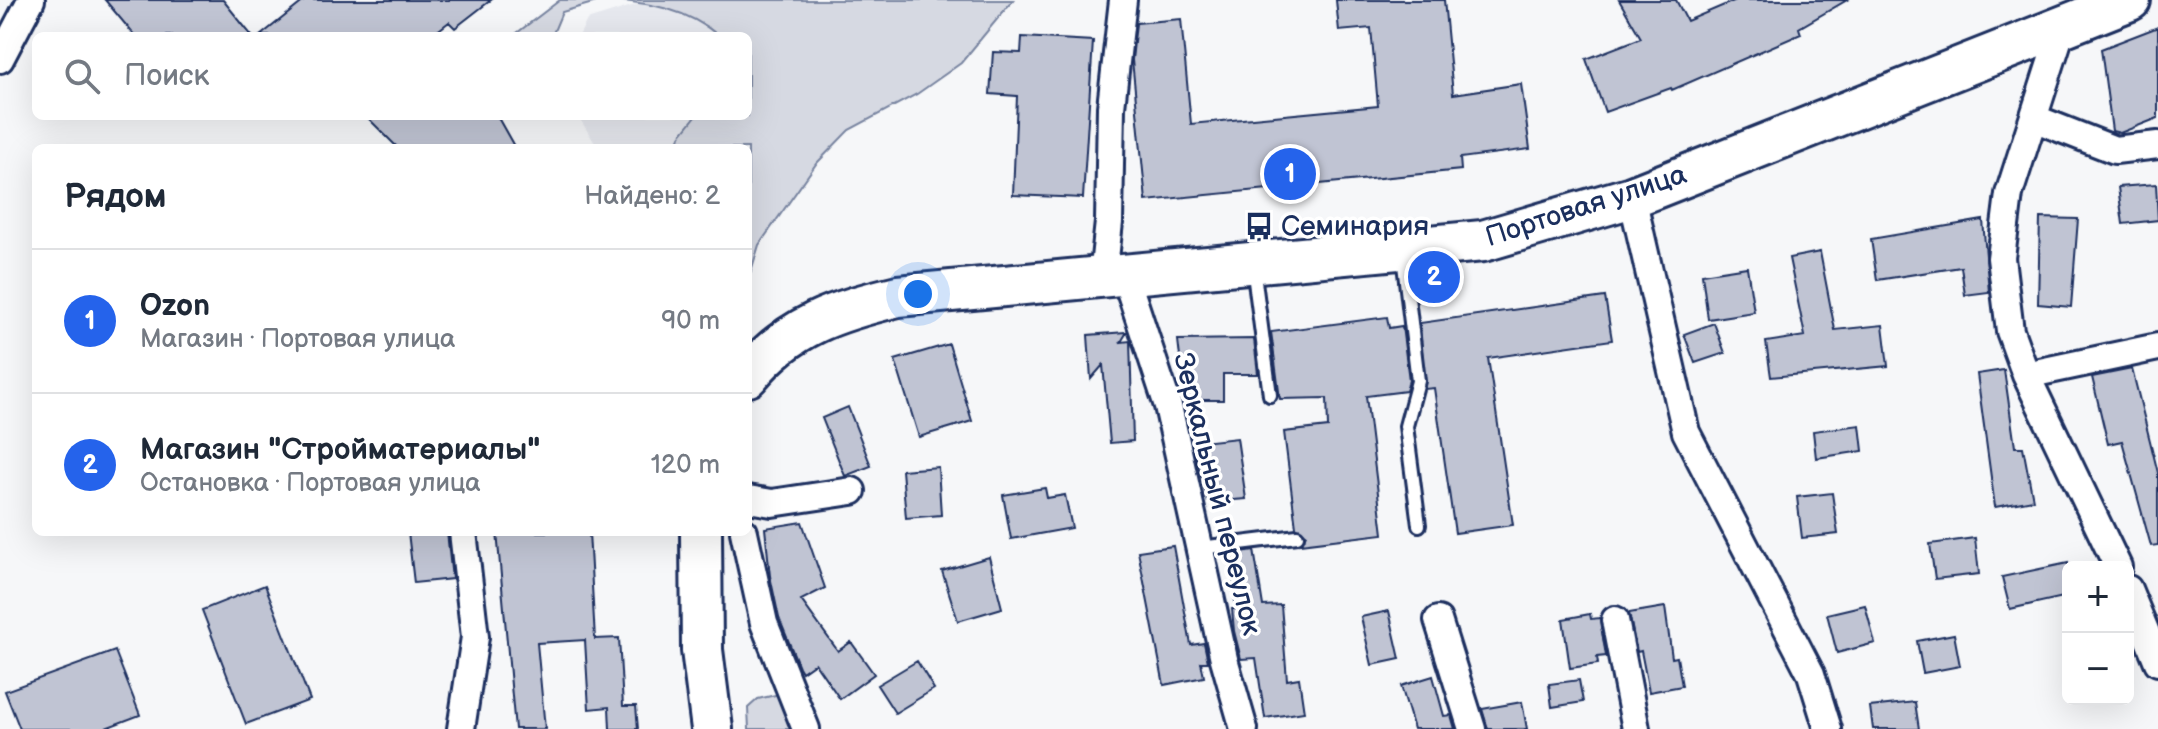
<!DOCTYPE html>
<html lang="ru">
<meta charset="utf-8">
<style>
body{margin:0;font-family:"Balsamiq Sans",sans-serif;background:#f2f2f3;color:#1f2937}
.controls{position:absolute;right:24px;bottom:24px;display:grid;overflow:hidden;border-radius:12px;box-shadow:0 8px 32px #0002}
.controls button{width:72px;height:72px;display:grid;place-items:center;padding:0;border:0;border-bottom:2px solid #e0e1e3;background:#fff;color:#1f2937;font:40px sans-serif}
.you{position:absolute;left:918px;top:294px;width:28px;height:28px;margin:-20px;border:6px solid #fff;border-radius:50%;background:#1a73e8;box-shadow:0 0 0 12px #1a73e833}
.badge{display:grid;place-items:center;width:52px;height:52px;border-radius:50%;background:#2563eb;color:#fff;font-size:26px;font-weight:700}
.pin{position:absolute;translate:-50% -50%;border:4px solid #fff;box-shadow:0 2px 8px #0006}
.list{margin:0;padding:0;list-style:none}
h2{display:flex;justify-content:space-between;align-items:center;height:104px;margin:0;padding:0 32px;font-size:34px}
h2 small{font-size:26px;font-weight:400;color:#747a83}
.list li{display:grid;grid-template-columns:52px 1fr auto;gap:24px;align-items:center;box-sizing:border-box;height:144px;padding:0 32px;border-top:2px solid #e0e1e3}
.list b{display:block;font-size:30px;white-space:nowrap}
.list p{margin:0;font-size:26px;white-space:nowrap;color:#747a83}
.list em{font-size:26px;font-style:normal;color:#747a83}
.icon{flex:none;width:44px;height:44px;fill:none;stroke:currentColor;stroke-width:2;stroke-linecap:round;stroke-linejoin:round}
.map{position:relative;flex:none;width:2158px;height:729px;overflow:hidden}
.search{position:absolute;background:#fff;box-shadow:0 8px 32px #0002;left:32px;top:32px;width:720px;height:88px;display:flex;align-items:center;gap:20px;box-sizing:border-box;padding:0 28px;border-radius:12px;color:#747a83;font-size:30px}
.panel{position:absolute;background:#fff;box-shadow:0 8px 32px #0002;left:32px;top:144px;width:720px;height:392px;border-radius:12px}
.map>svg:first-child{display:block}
.built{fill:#e6e8ee}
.green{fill:#d6d9e2;stroke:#7884a0;stroke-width:2}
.building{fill:#c0c4d3;stroke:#1b2f5e;stroke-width:2}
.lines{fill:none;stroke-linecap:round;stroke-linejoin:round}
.lane-casing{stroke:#1b2f5e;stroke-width:18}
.street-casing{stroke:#1b2f5e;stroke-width:32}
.primary-casing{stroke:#1b2f5e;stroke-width:46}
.lane{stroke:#fff;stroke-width:12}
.street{stroke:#fff;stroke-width:26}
.primary{stroke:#fff;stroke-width:40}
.labels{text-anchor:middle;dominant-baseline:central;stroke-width:7;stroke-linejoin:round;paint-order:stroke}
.street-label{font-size:28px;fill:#1b2f5e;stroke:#fff}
.poi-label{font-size:28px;fill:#1b2f5e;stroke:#fff;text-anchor:start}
</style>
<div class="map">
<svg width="2158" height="729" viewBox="0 0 2158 729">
<rect width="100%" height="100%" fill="#f6f7f9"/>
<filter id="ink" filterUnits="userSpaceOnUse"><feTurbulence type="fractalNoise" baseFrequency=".0125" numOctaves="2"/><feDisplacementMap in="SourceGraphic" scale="16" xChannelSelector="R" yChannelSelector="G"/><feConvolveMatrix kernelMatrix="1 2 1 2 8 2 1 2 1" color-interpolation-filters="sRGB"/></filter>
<g filter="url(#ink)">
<path class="built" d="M651 0H768L748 148H598L578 116H748V36H579L587 20Z"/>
<path class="green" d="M560 0H603L562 12 552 36H513Z
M611 0H1013L961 63 917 94 849 130 816 164 759 245 748 281V148H677L680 136 696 116H748V36H719C687 9 650 3 611 0Z
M780 694 794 729H749L748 708 758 699Z"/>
<path class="building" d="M105 0H223L252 36H135Z
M305 0H491L455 28 449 22 431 36H260Z
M1336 0H1444L1453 94 1521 84 1530 149 1460 158 1461 170 1146 201 1132 60 1136 23 1181 19 1191 124 1378 106 1371 28 1339 31Z
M1619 0H1676L1687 21 1736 0H1847L1799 28 1801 34 1672 90 1671 88 1605 112 1586 59 1641 38Z
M2158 27V118L2120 133 2112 131 2101 49Z
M1022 37 1093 41 1083 198 1013 195 1017 96 990 94 993 52 1021 53Z
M366 116H497L515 148H398Z
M2156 184 2158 220 2123 224 2118 187Z
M2040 218 2078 219 2071 307 2038 304Z
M1983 220 1989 292 1965 295 1961 267 1877 280 1871 239Z
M1820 252 1835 330 1883 325 1888 366 1771 377 1766 342 1805 336 1789 258Z
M1747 267 1754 312 1708 319 1702 274Z
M1605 297 1612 340 1488 358 1513 525 1455 533 1434 388 1425 389 1420 323Z
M1387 317 1389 328 1402 326 1409 380 1406 391 1366 396 1383 534 1300 544 1306 534 1296 527 1284 432 1328 427 1327 398 1280 399 1271 332Z
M1714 323 1725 353 1695 363 1684 334Z
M1127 332 1121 342 1130 341 1133 441 1110 443 1103 365 1091 379 1088 335Z
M1254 339 1258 374H1223V400H1185L1178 340Z
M949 344 972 421 919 437 895 360Z
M2132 369 2158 473V545L2151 546 2122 441 2108 444 2092 377Z
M2004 370 2015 447H2023L2033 500 1995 507 1977 374Z
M848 407 871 466 845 476 822 418Z
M1860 425 1863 451 1816 458 1813 431Z
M1237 438 1246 499 1208 502 1192 443Z
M938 467 941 515 906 518 902 470Z
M1045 488 1047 498 1065 495 1072 528 1011 539 1003 495Z
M1832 493 1838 534 1802 538 1797 497Z
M802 522 825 588 801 600 838 651 851 642 874 674 840 699 815 663 802 672 799 667 779 618 770 576 765 528Z
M408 532H447L452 579 414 583Z
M497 532H589L595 639 619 638 623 706H636L638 729H610L609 707 589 709 585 640 537 643 545 729H515Z
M1975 538 1979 574 1935 579 1930 544Z
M1173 546 1191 645 1204 643 1208 662H1201L1204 677 1164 685 1138 551Z
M1254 550 1263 606 1281 605 1287 680 1299 678 1304 712 1265 718 1256 658 1241 659 1234 631 1232 609H1236L1229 554Z
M989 557 1002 608 958 621 942 571Z
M2068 563V596L2010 609 2002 577Z
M265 585 310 700 246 724 202 610Z
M1865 605 1875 643 1837 653 1827 614Z
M1665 607 1672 658 1677 657 1682 686 1649 692 1641 651 1637 652 1629 613Z
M1389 611 1400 659 1372 665 1361 617Z
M1590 614 1591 619 1600 618 1606 656 1597 657 1598 664 1570 668 1563 619Z
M1954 634 1960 666 1923 673 1917 641Z
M115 651 140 715 103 729H20L5 691Z
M917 661 934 689 895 713 877 685Z
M1433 676 1444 716 1451 715 1455 729H1414L1401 686Z
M1579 680 1583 702 1552 707 1549 684Z
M1522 702 1527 729H1488L1482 709Z
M1915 702 1919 729H1873L1870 707Z"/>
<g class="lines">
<defs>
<path id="lane" d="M1403 256 1418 381 1406 426 1419 525
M1253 266 1270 395
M1200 548 1297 536"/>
<path id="street" d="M2062 28 2009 194 2001 258 2010 331 2026 375 2118 567
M0 59 31 0
M2036 119 2115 150 2158 145
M1632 197 1686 432 1811 674 1828 729
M1125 275 1168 406 1224 659 1244 729
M1103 277 1109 222 1111 107 1123 0
M2026 375 2158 347
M748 499 772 503 852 491
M744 532 764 623 806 729
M2128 589 2158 662
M1438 620 1472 729
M1615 620 1636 729
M461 729 475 637 463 532"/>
<path id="primary" d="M748 376C790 325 836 311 898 296L1483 241 1632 197 2130 0
M701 532 702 650 712 729"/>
</defs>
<use href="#lane" class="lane-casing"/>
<use href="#street" class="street-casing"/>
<use href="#primary" class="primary-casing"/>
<use href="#lane" class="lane"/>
<use href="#street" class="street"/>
<use href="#primary" class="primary"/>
</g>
</g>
<defs>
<symbol id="bus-bare" viewBox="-9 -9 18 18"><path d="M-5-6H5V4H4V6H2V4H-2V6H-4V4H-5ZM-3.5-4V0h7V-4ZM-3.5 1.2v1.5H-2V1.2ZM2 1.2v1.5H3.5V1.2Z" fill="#1b2f5e" stroke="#fff" stroke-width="2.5" paint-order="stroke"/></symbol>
</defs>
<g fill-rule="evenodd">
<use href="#bus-bare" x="1239" y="206" width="40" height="40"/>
</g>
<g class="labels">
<g class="street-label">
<text transform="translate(1586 206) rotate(-18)">Портовая улица</text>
<text transform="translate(1217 494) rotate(76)">Зеркальный переулок</text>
</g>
<g class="poi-label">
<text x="1281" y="226">Семинария</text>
</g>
</g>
</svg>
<div class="controls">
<button>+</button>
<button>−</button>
</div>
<div class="you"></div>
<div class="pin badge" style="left:1290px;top:174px">1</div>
<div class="pin badge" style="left:1434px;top:277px">2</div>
<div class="search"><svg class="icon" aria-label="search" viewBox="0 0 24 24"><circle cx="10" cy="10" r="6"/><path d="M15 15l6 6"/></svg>Поиск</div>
<section class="panel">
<h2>Рядом<small>Найдено: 2</small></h2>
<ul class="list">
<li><span class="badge">1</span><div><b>Ozon</b><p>Магазин · Портовая улица</p></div><em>90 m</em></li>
<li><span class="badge">2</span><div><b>Магазин &quot;Стройматериалы&quot;</b><p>Остановка · Портовая улица</p></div><em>120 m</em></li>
</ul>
</section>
</div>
